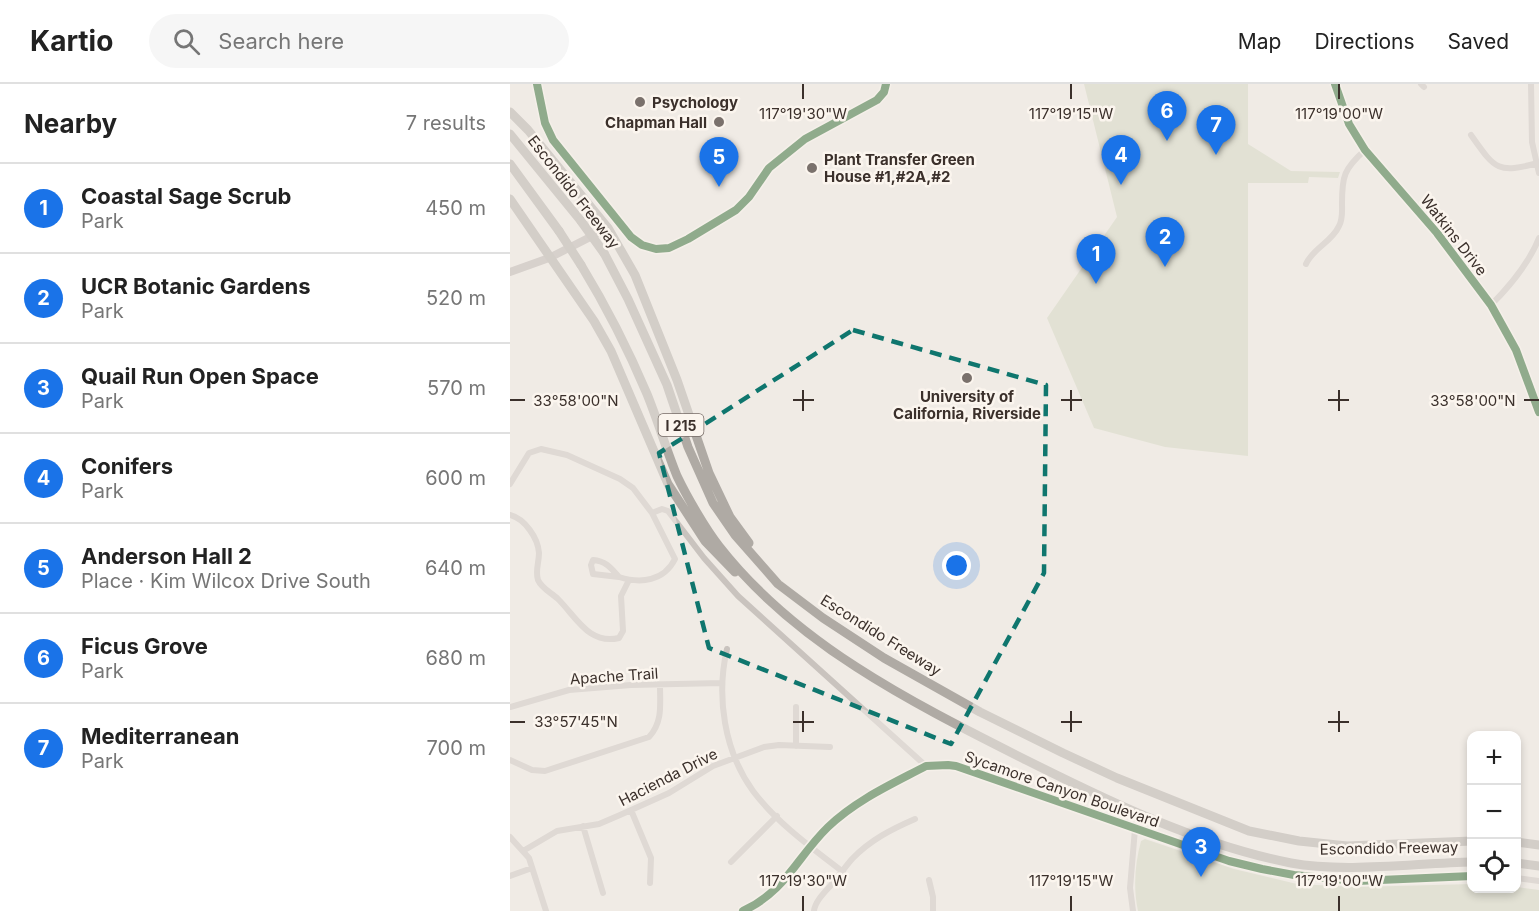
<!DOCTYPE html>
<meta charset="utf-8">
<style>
body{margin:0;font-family:Inter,sans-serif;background:#f6f6f6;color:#222}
.controls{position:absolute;right:18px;bottom:18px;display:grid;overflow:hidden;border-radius:12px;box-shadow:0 3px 9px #0003}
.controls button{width:54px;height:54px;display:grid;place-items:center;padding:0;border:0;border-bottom:2px solid #e0e0e0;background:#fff;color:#222;font:30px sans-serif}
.you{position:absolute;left:447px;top:482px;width:21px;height:21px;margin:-15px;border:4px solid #fff;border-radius:50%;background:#1a73e8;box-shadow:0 0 0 9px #1a73e833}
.badge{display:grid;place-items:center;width:39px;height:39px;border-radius:50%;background:#1a73e8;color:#fff;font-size:20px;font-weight:700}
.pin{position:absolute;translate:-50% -50px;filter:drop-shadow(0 2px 3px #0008)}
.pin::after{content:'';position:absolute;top:32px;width:21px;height:18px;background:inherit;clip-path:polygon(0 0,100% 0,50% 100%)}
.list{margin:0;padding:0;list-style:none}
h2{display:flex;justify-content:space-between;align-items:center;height:78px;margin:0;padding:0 24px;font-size:26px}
h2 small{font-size:20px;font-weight:400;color:#767676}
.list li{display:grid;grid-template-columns:39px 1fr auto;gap:18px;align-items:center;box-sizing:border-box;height:90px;padding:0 24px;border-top:2px solid #e0e0e0}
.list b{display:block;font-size:22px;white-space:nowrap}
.list p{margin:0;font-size:20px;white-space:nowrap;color:#767676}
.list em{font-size:20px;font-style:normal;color:#767676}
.icon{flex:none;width:33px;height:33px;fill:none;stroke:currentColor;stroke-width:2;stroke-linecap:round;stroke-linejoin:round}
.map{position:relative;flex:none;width:1029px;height:827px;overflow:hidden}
header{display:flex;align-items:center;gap:36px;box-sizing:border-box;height:84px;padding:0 30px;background:#fff;border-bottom:2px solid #e0e0e0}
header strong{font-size:28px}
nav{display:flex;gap:33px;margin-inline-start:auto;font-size:21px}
.search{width:420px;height:54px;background:#f6f6f6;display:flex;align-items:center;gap:15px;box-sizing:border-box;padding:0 21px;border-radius:33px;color:#767676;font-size:22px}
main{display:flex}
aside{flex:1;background:#fff}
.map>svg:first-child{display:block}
.green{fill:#d1d6bf}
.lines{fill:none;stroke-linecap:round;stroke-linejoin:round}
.minor{stroke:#c9c3be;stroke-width:6}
.major{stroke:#b8b1ad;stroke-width:8}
.highway{stroke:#afaaa4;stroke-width:9}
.highway-bridge{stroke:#afaaa4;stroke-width:9}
.cycleway-casing{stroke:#fbf5ee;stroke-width:11}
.cycleway{stroke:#1b5e20;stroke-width:8}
.marked{fill:none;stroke:#0f766e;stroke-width:4.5;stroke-dasharray:12 8;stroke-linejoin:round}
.ticks{fill:none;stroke:#3b302b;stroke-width:2}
.poi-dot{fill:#7a716c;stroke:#fbf5ee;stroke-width:2}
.labels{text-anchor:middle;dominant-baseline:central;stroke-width:5;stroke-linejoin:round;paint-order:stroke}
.shield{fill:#fbf5ee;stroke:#756b66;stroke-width:1.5}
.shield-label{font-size:14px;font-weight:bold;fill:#3b302b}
.poi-label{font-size:15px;font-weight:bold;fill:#3b302b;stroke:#fbf5ee;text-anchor:start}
.street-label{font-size:15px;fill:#3b302b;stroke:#fbf5ee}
.ticks-label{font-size:15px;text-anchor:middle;fill:#3b302b;stroke:#fbf5ee;stroke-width:5;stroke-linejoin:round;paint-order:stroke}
</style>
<header>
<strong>Kartio</strong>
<div class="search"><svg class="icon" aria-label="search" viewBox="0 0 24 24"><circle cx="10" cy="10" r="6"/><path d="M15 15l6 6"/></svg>Search here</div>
<nav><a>Map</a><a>Directions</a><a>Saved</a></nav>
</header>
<main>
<aside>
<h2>Nearby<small>7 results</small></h2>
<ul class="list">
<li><span class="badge">1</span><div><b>Coastal Sage Scrub</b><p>Park</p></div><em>450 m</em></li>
<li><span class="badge">2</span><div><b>UCR Botanic Gardens</b><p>Park</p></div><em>520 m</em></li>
<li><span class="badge">3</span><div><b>Quail Run Open Space</b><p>Park</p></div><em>570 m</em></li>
<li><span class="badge">4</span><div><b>Conifers</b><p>Park</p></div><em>600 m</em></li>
<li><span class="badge">5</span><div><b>Anderson Hall 2</b><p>Place · Kim Wilcox Drive South</p></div><em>640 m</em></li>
<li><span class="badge">6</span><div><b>Ficus Grove</b><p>Park</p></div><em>680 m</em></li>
<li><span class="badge">7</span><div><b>Mediterranean</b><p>Park</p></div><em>700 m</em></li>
</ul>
</aside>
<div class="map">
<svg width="1029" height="827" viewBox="0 0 1029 827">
<rect width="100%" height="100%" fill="#f0ebe5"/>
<path class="green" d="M574 0H738V60L781 87 830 88 828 94 799 93 798 99H738V372L655 363 584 344 537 234 607 133Z
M635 755 724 785 787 800 847 803 961 800 962 804 1007 803 1029 806V827H628C623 804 625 779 631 757Z"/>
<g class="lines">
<path class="minor" d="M27 0 35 39 43 56 121 153 132 161 146 165 159 164 178 155 226 126 239 113 259 84 295 55 367 16 374 8 376 0
M911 0 914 3
M1021 0 1022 58 1029 89
M961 51C985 85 987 90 1028 79
M796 180C803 164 822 158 829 142 833 135 832 127 832 119 832 92 834 85 855 66
M981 221C1000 202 1019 179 1029 154
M0 400 19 369 31 365 57 371 110 395 123 404 142 429 165 475C154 497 131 500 109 493 101 484 96 477 83 476L81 481 83 490 109 493
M142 429 152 425 158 427 194 474 228 512 416 682
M0 431C15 435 28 454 29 469 29 479 25 487 28 496 32 505 42 509 48 515 67 534 79 561 109 554L113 547 111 512 119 496
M217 565C206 612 214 667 243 707 267 739 302 764 333 788
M0 623 59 606 121 601 212 599
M286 662V623
M0 676 22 686 35 687 139 653C153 638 150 620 150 601
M121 726 141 774 140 799
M73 742 93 809
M0 753 19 774 36 827
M13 767 47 747 89 740 110 731 159 709 203 682 254 663 269 661 320 663
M221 778 267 732
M0 792 22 784
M1006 794 1029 797
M419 796 423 813V827
M233 827C276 807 287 773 318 743 346 716 382 700 416 682L438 681 446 682 719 777 752 785 784 791 847 797 962 792
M304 827C305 817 315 808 322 800 329 792 335 783 342 775 360 756 382 745 405 735
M623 827 620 804 625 745"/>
<path class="major" d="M825 0 839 40 855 66 927 149 981 221 1006 266 1029 328
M0 188 39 174 98 144"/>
<path class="highway" d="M0 28 18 46 98 144 125 191 167 296 199 389 220 433 239 459
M0 50 71 137
M0 80 49 147
M0 115 84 237 101 267 158 400 195 457 225 488
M94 169 118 215 157 301 178 363 203 419 225 451 268 500 313 534 374 574 470 628 553 669 607 694 739 747 789 757 837 762 962 757
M71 181C96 222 118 265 137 310 148 337 156 365 167 392 176 411 196 446 209 462 287 562 405 620 516 676 600 718 689 761 781 779 835 789 906 779 962 778
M1006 758 1029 761
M1006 779 1029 782"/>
<path class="highway-bridge" d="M71 137 94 169
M49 147 71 181"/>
<defs>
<path id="cycleway" d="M27 0 35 39 43 56 121 153 132 161 146 165 159 164 178 155 226 126 239 113 259 84 295 55 367 16 374 8 376 0
M825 0 839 40 855 66 927 149 981 221 1006 266 1029 328
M233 827C276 807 287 773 318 743 346 716 382 700 416 682L438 681 446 682 719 777 752 785 784 791 847 797 962 792"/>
</defs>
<use href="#cycleway" class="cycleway-casing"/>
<use href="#cycleway" class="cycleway"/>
</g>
<path d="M0 0H1029V827H0ZM343 246 536 301 534 489 441 660 199 564 149 369Z" fill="#f0ebe5" fill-opacity=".55" fill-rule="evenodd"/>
<path class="marked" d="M343 246 536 301 534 489 441 660 199 564 149 369Z"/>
<path class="ticks" d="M293 0V15M561 0V15M829 0V15M293 306V327M561 306V327M829 306V327M0 316H15M283 316H304M551 316H572M818 316H839M1014 316H1029M293 627V648M561 627V648M829 627V648M0 638H15M283 638H304M551 638H572M818 638H839M293 812V827M561 812V827M829 812V827"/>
<g class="poi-dot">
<circle cx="130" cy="18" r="6"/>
<circle cx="209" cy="38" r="6"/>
<circle cx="302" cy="84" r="6"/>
<circle cx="457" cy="294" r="6"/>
</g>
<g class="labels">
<rect class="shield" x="148.5" y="330" width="45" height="22" rx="4.5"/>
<g class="shield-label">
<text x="171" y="341">I 215</text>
</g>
<g class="poi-label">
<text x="142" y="18">Psychology</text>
<text x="197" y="38" text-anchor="end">Chapman Hall</text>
<text x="314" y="75">Plant Transfer Green<tspan x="314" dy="17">House #1,#2A,#2</tspan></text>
<text x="457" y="312" text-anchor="middle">University of<tspan x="457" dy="17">California, Riverside</tspan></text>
</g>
<g class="street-label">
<text transform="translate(64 108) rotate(52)">Escondido Freeway</text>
<text transform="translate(944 151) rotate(52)">Watkins Drive</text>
<text transform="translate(371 551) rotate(32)">Escondido Freeway</text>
<text transform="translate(104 592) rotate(-4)">Apache Trail</text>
<text transform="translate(158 693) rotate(-27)">Hacienda Drive</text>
<text transform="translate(552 705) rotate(19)">Sycamore Canyon Boulevard</text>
<text transform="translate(879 764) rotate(-1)">Escondido Freeway</text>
</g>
</g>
<g class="ticks-label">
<text x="293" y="35">117°19'30"W</text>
<text x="561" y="35">117°19'15"W</text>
<text x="829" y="35">117°19'00"W</text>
<text x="66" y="322">33°58'00"N</text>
<text x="963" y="322">33°58'00"N</text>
<text x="66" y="643">33°57'45"N</text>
<text x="293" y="802">117°19'30"W</text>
<text x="561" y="802">117°19'15"W</text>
<text x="829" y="802">117°19'00"W</text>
</g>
</svg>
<div class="controls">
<button>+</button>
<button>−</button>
<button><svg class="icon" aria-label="locate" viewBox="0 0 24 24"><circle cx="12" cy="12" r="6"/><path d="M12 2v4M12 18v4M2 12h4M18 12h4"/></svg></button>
</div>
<div class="you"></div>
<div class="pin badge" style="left:586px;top:200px">1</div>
<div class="pin badge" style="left:655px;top:183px">2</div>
<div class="pin badge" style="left:691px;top:793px">3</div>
<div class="pin badge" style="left:611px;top:101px">4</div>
<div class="pin badge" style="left:209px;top:103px">5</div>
<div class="pin badge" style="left:657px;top:57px">6</div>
<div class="pin badge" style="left:706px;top:71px">7</div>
</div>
</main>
